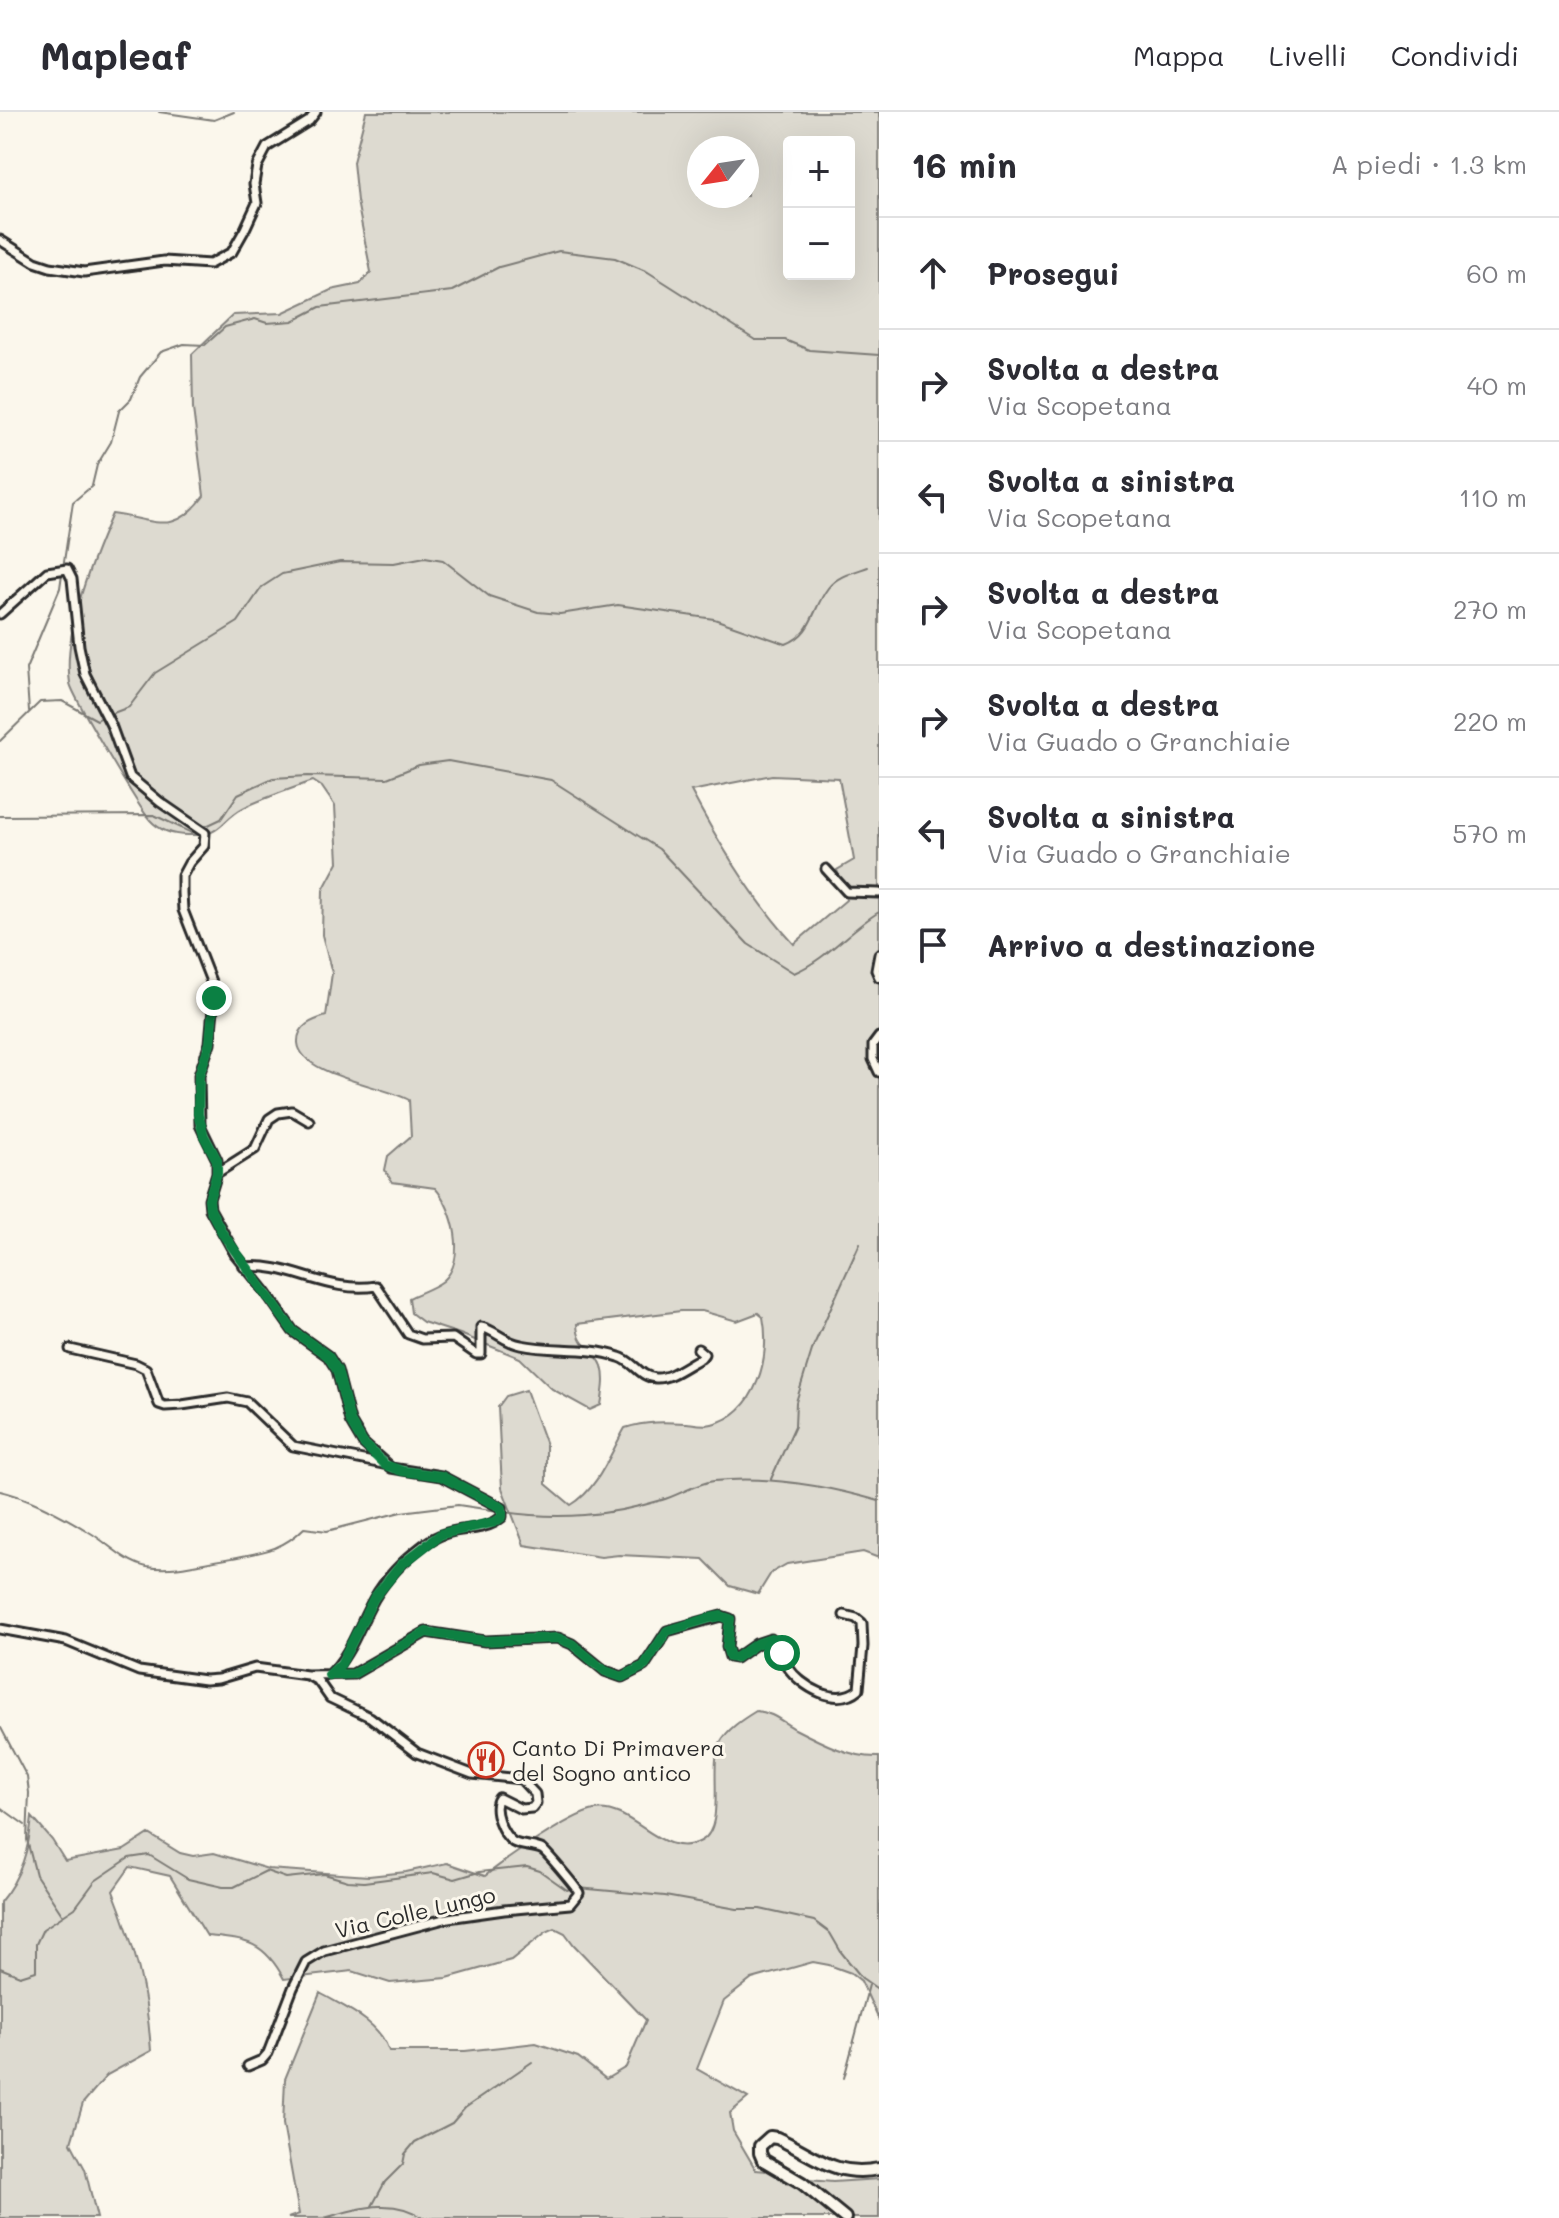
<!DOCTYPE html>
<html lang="it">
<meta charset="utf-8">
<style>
body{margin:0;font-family:Mali,sans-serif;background:#f7f7f7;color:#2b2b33}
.controls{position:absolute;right:24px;top:24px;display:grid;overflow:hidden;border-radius:8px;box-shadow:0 8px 32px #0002}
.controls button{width:72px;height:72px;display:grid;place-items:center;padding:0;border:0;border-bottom:2px solid #e1e1e2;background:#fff;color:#2b2b33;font:40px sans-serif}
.compass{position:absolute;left:687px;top:24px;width:72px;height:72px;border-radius:50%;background:#fff;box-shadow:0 8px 32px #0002;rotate:240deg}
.stop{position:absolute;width:24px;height:24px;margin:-18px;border:6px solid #0b8043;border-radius:50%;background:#fff}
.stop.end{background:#0b8043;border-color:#fff;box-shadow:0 2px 8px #0008}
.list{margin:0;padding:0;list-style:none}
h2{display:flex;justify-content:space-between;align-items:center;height:104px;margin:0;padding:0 32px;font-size:34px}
h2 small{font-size:26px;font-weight:400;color:#7c7c81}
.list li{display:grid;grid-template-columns:52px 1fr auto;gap:24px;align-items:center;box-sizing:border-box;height:112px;padding:0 32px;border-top:2px solid #e1e1e2}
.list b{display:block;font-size:30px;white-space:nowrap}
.list p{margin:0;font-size:26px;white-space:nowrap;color:#7c7c81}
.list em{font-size:26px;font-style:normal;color:#7c7c81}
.icon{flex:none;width:44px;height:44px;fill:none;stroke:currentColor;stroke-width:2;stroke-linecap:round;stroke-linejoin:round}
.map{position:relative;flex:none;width:879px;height:2106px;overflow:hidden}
header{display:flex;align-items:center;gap:48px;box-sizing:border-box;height:112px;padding:0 40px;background:#fff;border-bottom:2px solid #e1e1e2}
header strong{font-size:38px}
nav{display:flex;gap:44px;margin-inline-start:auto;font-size:28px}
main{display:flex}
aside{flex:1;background:#fff}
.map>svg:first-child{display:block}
.green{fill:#dddad0;stroke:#84827e;stroke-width:2;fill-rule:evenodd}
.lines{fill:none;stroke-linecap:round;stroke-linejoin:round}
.stream{stroke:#7b7a75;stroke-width:2}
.minor-casing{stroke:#2b2b2b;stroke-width:13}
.secondary-casing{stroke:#2b2b2b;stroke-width:16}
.minor{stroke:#fbf7ec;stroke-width:7}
.secondary{stroke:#fbf7ec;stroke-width:10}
.route{stroke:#0b8043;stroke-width:10}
.labels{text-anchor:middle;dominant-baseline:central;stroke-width:6;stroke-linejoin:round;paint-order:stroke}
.poi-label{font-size:22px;fill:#2b2b2b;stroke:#fbf7ec;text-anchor:start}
.street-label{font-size:22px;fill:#2b2b2b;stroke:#fbf7ec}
</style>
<header>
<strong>Mapleaf</strong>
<nav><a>Mappa</a><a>Livelli</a><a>Condividi</a></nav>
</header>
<main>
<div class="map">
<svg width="879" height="2106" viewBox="0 0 879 2106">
<rect width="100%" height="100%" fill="#fbf7ec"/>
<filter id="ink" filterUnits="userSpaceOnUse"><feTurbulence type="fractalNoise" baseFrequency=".0125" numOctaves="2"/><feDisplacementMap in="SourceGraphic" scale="16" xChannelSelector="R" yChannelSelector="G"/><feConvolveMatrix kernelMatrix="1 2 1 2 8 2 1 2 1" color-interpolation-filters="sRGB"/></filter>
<g filter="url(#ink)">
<path class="green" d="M366 0H879V1446L863 1440 787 1452 771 1461 758 1482 730 1474 703 1447 619 1443 601 1445 524 1433 502 1376 498 1295 506 1284 526 1278 546 1333V1372L571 1393C598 1377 610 1342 625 1316 647 1309 665 1310 687 1311 695 1312 705 1314 712 1312 757 1301 771 1245 763 1205L758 1201 737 1209 702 1199H681L577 1212C578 1238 595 1235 602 1254 606 1267 603 1280 601 1293L590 1298 552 1277 520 1246 460 1222 423 1210 411 1201 409 1186C419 1181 434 1176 443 1169 467 1148 454 1096 435 1076L392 1070 385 1058 388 1044 411 1024 409 988C383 973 301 964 298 931 297 913 313 908 326 904L332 861 322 823 323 778 338 750 335 694 322 675 313 669C290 677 267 685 245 695 219 708 225 724 188 723 173 723 160 719 150 708 139 696 72 583 70 571 62 521 92 447 112 402 154 407 173 426 204 384L193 297 192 242 233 203 282 201 331 178 360 172 371 160 357 89 353 50ZM789 30H849V162H789ZM699 36H747V84H699ZM772 663 839 666 854 748 837 758 846 788 794 832C752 786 720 734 691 679Z
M756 1599C772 1600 781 1609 795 1617 820 1630 851 1646 879 1645V1908L861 1869 851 1861 829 1853 813 1850 752 1867 724 1889 697 1957 748 1986 730 2001 733 2019 756 2058 789 2061 808 2068 833 2070 879 2067V2106H288L299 2102 283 2012 285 1967 320 1881C346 1896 379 1909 389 1939H465L536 1931 578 1945 606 1967 626 1955 646 1908 574 1833 565 1821 555 1816 546 1820 511 1848 447 1866 390 1871 352 1859 284 1867C264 1829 247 1828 207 1824L170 1764 130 1755 113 1779C135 1835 147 1878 151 1939L107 1963 83 1991 71 2031 85 2057 97 2106H0V1790C21 1765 29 1737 32 1705L52 1728 65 1749 124 1738 149 1722 180 1741 193 1744 214 1741 268 1757 369 1764 406 1760 447 1751 485 1764C506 1747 570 1703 594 1698 633 1691 661 1750 701 1729 727 1716 708 1653 720 1631 727 1617 743 1607 756 1599Z"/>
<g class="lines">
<path class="stream" d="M159 0 214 8 234 0
M63 456 73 390 92 374 97 353 111 330 119 299 131 287 140 265 161 240 184 232 205 233 225 215 255 207 267 211 293 209 320 195 452 179 499 155 559 139 615 146 648 160 755 228H785L809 238 879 243
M29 599 26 557 60 476 62 462
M108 603 129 595 155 561 238 510 262 475 282 462 340 450 394 451 425 445 443 448 489 484 538 500 560 502 618 493 714 507 786 532C813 522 812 497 828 476 837 464 854 460 868 455
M0 629 40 590 62 589 97 608 102 605
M0 704 154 703 192 721 196 719
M202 716 221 707 238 682 273 666 308 664 387 666 419 653 448 649 551 668 659 737 748 832 794 861C827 847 849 818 879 800
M771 1367 795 1314 796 1290 813 1235 860 1131
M0 1379C31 1386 62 1403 89 1420 108 1431 124 1450 147 1455 175 1460 204 1450 232 1446 262 1440 281 1439 304 1416L327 1419 401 1400 458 1393 498 1399
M504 1400C560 1408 609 1404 662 1388 679 1383 697 1371 714 1369 769 1363 826 1374 879 1389
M1 1616 27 1665 29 1681 27 1728 36 1763 63 1804
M0 1695 25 1713
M578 1776 665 1784 737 1797H760L814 1809 830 1821 841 1840 862 1866 879 1878
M0 1856 20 1864 36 1859V1832L43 1817 75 1796 95 1769 129 1746 149 1743 188 1767 223 1775H234L266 1759 286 1766 324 1762 348 1769 364 1770 433 1761 455 1767 479 1760 527 1755 540 1759 567 1778 572 1776
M844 1966 869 1873
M372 2094 385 2070 403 2052 405 2042 415 2030 452 2011 465 1996 532 1950
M324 2106C357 2097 392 2084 423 2106"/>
<defs>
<path id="minor" d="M0 128 35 150 50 155 84 160 164 149 210 152 232 140 245 117 257 91 254 72 257 54 267 35 309 9 316 0
M0 502 47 460 67 457 72 467 79 534 85 562 111 613 130 665 160 690 205 721 204 734 189 751 182 764V781L183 798 212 872 214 886 210 931 199 963 200 1013 217 1048V1061L209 1087 210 1097 235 1142 265 1179 293 1219 328 1244 337 1258 350 1309 363 1331 391 1356 441 1364 502 1396V1405L495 1410C473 1422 452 1412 425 1432 405 1447 386 1466 374 1487 359 1513 351 1543 329 1563
M826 757 847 780 879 781
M879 842 876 858 879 865
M879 925 873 933V947L879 960
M217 1061 255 1037 269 1007 278 1001 292 999 309 1009
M244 1155C290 1150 327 1182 376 1174L408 1222 422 1227 453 1226 476 1242H481V1215C495 1218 504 1230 521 1233 553 1240 587 1234 619 1245 634 1249 639 1265 656 1266 670 1267 688 1252 701 1246L704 1242 698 1237
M70 1237 136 1252 146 1257 159 1292 165 1294 182 1293 228 1286 247 1290 293 1334 383 1352
M0 1517 66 1529 139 1559 205 1568 218 1567 255 1556 307 1563 353 1562 426 1520 485 1529 558 1526 572 1532 605 1559 622 1565 644 1554 667 1519 721 1504 730 1507 727 1535 730 1545 736 1546 756 1532 771 1527C781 1535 780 1544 787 1554 801 1575 837 1596 859 1577L863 1534 862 1511 856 1506 844 1503
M248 1954 262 1948 268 1941 293 1876 306 1850 324 1839 448 1806 504 1798 570 1792 579 1781C577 1776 548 1742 543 1738 534 1733 522 1735 513 1730 502 1722 491 1697 499 1686L521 1697 532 1696 536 1691 535 1682 521 1667 472 1662 417 1641 370 1605 330 1586 318 1569 309 1564"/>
<path id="secondary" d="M845 2106 802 2071 763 2048 760 2041V2034L770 2025 777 2026C815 2043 834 2066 879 2057"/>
</defs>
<use href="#minor" class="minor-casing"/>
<use href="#secondary" class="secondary-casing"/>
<use href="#minor" class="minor"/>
<use href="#secondary" class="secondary"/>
</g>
</g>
<g class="lines" filter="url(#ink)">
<path class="route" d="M214 886 210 931 199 963 198 1002 204 1024 217 1048V1061L209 1087 210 1097 223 1122 293 1219 328 1244 337 1258 350 1309 363 1331 385 1353 402 1359 441 1364 502 1396V1405L495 1410 441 1422 401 1453 374 1486 341 1552 329 1563 353 1562 426 1520 485 1529 558 1526 572 1532 605 1559 622 1565 644 1554 667 1519 710 1506 721 1504 730 1507 727 1535 730 1545 736 1546 756 1532 771 1527 780 1534 782 1541"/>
</g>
<defs>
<symbol id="restaurant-ring" viewBox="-11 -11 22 22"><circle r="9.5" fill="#fbf7ec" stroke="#c8321e" stroke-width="1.5"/><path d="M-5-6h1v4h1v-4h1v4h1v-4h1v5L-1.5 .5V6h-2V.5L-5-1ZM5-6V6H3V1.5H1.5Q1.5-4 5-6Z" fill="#c8321e"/></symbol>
</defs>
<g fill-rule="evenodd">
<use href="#restaurant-ring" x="466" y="1628" width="40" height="40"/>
</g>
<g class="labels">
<g class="poi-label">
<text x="512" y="1635">Canto Di Primavera<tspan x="512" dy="25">del Sogno antico</tspan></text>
</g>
<g class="street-label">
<text transform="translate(415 1800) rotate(-13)">Via Colle Lungo</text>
</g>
</g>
</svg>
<div class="controls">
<button>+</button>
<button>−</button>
</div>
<svg class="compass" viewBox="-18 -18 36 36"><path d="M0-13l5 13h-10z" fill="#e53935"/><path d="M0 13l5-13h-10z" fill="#7c7c81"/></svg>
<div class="stop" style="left:782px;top:1541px"></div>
<div class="stop end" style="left:214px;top:886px"></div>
</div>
<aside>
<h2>16 min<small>A piedi · 1.3 km</small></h2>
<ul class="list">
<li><svg class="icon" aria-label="ahead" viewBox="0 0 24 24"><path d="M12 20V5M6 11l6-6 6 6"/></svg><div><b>Prosegui</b></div><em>60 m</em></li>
<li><svg class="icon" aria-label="right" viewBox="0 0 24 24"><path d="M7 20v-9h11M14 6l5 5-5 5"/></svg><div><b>Svolta a destra</b><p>Via Scopetana</p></div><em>40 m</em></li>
<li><svg class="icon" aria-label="left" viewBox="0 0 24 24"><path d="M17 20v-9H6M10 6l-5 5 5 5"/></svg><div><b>Svolta a sinistra</b><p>Via Scopetana</p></div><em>110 m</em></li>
<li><svg class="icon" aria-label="right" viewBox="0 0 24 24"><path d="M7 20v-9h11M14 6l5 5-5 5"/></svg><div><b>Svolta a destra</b><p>Via Scopetana</p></div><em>270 m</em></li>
<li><svg class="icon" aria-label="right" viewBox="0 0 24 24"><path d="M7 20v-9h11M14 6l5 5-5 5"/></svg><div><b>Svolta a destra</b><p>Via Guado o Granchiaie</p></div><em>220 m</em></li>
<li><svg class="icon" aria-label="left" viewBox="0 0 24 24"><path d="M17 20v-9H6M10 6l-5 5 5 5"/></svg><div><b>Svolta a sinistra</b><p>Via Guado o Granchiaie</p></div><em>570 m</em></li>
<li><svg class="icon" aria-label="arrive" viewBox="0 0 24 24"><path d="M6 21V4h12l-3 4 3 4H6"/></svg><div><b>Arrivo a destinazione</b></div></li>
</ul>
</aside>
</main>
